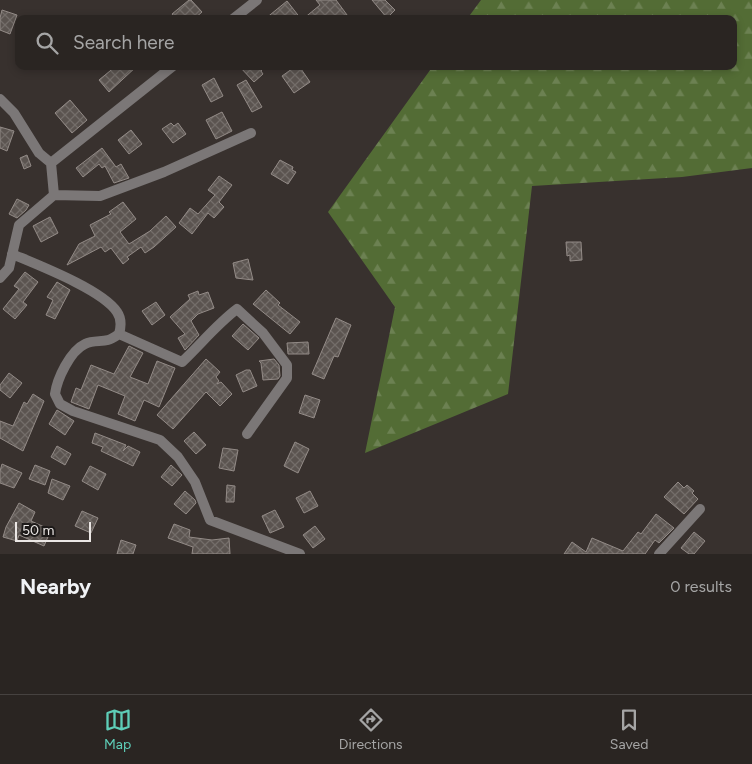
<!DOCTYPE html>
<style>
body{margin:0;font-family:Figtree,sans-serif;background:#36312f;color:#f1f3f6}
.scale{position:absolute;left:15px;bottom:12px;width:76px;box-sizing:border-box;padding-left:5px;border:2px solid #ebe7e5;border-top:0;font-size:14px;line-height:18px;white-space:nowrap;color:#ebe7e5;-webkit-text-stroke:4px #1d1a19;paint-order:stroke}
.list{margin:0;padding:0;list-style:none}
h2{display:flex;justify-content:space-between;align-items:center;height:65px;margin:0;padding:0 20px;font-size:21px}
h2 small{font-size:16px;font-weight:400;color:#a5a5a5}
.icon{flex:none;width:28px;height:28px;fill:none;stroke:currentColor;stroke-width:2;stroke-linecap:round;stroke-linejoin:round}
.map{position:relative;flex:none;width:752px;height:554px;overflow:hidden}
.search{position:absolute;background:#2a2522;box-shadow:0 2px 8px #0003;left:15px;right:15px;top:15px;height:55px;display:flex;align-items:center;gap:12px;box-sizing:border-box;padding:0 18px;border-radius:10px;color:#a5a5a5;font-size:19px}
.sheet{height:140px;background:#2a2522}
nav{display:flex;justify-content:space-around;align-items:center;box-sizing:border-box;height:70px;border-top:1px solid #464240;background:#2a2522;font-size:14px;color:#a5a5a5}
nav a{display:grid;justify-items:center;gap:2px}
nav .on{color:#5eceb8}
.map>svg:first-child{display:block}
.forest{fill:url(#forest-firs)}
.building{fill:url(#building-cross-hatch);stroke:#938b87}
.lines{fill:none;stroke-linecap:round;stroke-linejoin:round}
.minor{stroke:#7b7777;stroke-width:10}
</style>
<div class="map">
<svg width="752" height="554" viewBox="0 0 752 554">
<defs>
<pattern id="forest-firs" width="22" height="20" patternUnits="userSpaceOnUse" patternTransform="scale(1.25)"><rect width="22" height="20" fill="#536c35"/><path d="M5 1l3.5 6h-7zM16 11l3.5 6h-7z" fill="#6c8152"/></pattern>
<pattern id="building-cross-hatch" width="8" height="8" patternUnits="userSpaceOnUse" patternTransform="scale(1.25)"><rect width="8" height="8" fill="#5b5450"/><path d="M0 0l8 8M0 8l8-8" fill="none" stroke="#736d69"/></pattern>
</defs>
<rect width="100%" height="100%" fill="#38312e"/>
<path class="forest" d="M481 0H752V168L682 177 532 186 508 394 365 453 395 307 328 212 433 66H733V19H467Z"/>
<path class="building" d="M189 0H191L202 12 194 19H176L172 14Z
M316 0H336L350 19H303L320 5Z
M372 0H385L395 10 387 18Z
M287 1 301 19H265Z
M2 10 17 15 10 34 0 30V18Z
M116 66H137L109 92 99 80Z
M239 66H266L261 71 263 74 254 82Z
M296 66H299L310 82 294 93 282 76Z
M214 78 223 96 211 102 202 85Z
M246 80 262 107 252 112 237 85Z
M70 100 87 120 72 133 55 113Z
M222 112 232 131 216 139 206 120Z
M171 123 174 126 178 123 186 134 173 143 162 129Z
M0 127 14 131 7 151 0 148Z
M131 130 142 144 129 154 118 140Z
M102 148 116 167 121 164 129 178 114 183 105 166 102 168 99 164 83 177 76 168Z
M27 155 31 166 24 169 20 158Z
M280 160 293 167 292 170 296 172 288 184 271 174Z
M219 176 232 185 219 202 224 207 214 218 208 213 192 234 179 223 190 208 198 214 215 195 208 190Z
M17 199 29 205 26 210 17 218 9 214Z
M123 202 136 219 120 232 129 244 150 231 166 216 176 227 154 247 145 253 141 247 127 257 129 259 123 264 111 248 105 252 101 247 67 265 79 244 95 236 90 225 111 214 109 212Z
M50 217 58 233 41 242 33 226Z
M566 242H581L582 260 570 261V255L567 256Z
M248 259 253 280 236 278 233 263Z
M25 272 38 282 23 302 27 305 15 319 3 309 19 289 14 286Z
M57 282 70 290 55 319 46 315 53 300 47 297Z
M266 290 280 303 278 305 300 322 290 334 253 304Z
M198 291 199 295 208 292 214 308 198 314 191 321 199 335 185 350 178 338 185 334 170 317 190 299 188 295Z
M156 302 165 315 152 325 142 311Z
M336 318 351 325 338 357 334 356 324 379 312 374Z
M243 324 259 338 248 350 232 336Z
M308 342 309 354H288L287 343Z
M129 346 143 353 130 377 148 384 157 361 175 368 159 407 144 400 135 421 118 414 125 396 98 385 89 409 71 402 76 388 81 390 91 365 114 374Z
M206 359 220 372 216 377 219 381 217 384 221 382 232 394 220 406 206 392 173 429 157 415Z
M274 359 279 365 280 376 278 379 263 380 261 363 259 361Z
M246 370H250L257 386 243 392 236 375Z
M9 373 22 383 10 398 0 390V385Z
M33 394 44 401 23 451 0 438V421L13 426 24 402 27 404Z
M305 395 320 400 314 418 299 413Z
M57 410 74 421 65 435 49 424Z
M194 432 206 445 196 454 184 441Z
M95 433 126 445 123 451 128 446 140 452 133 466 101 451 103 447 92 443Z
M295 442 309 449 298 473 284 466Z
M57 446 71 454 65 465 51 457Z
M223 448 238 450 234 471 219 468Z
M2 464 22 473 14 488 0 483V471Z
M35 465 50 471 45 485 29 479Z
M171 465 182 475 172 486 161 477Z
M90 466 106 474 98 490 82 481Z
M52 479 70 486 63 500 48 493Z
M678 482 684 488 687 485 694 491 692 493 698 499 684 514 664 497Z
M227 485 235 486 234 502H226Z
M185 491 195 500 196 503 186 514 174 504Z
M310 491 318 506 304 513 296 498Z
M19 503 35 512 31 521 51 530 44 546 19 535 17 541 3 537 6 527Z
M275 510 284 527 270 533 262 516Z
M82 511 98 518 91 533 75 526Z
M656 514 674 528 659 543 655 540 645 554H564L572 542 586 552 592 538 623 551 638 532 641 534Z
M174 524 190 530 189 537 212 540 229 538 230 554H192L193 547 168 538Z
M315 526 325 539 313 548 303 535Z
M694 532 705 541 694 554H689L681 548Z
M121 540 136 545 133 554H117Z"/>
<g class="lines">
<path class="minor" d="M233 19 257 0
M0 99 14 113 39 153 51 163 54 195 19 225 9 268 0 278
M51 163 173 66
M54 195 100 196 164 172 251 133
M12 254C38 265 103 290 117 312 122 319 121 327 119 334 116 336 112 339 108 340 101 342 93 340 85 344 70 351 57 379 55 394L60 404 73 411 160 440 178 457 195 482 210 520 300 554
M119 334 182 362C201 344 217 324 237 309L263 333 287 365V378L247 434
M659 554 700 509"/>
</g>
</svg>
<div class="scale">50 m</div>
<div class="search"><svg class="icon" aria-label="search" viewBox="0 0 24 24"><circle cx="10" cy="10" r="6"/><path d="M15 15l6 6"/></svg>Search here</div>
</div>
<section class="sheet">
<h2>Nearby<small>0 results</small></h2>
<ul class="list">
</ul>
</section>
<nav>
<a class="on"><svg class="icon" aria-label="map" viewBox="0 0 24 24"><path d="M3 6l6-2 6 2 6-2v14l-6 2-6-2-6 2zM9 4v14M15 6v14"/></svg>Map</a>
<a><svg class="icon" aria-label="directions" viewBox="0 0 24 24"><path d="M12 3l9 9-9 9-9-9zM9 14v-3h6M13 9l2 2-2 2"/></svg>Directions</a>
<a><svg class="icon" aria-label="saved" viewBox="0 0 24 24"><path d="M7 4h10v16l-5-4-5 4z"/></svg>Saved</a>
</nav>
